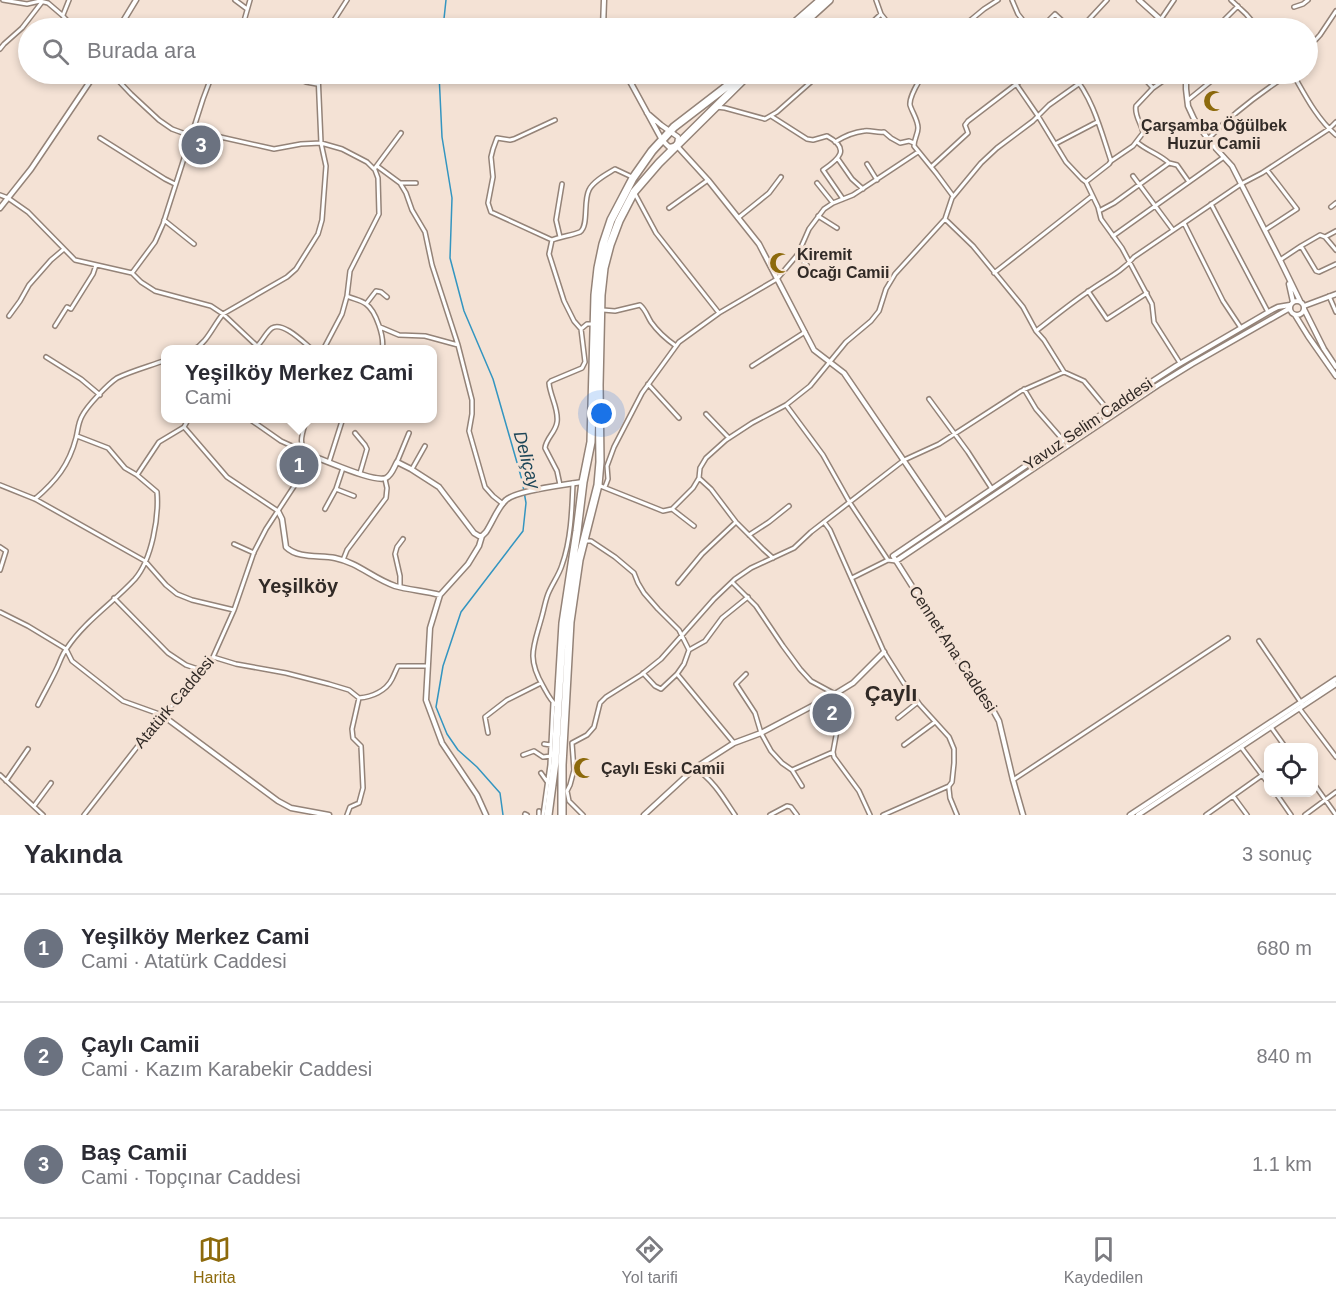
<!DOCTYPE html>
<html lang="tr">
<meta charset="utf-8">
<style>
body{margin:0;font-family:Helvetica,sans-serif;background:#f2f2f3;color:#2b2b33}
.controls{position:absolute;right:18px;bottom:18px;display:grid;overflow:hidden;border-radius:12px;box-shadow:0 3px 9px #0003}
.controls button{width:54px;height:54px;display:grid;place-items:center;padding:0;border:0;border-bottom:2px solid #e1e1e2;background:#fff;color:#2b2b33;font:30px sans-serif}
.you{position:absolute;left:602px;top:414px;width:21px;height:21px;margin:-15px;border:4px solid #fff;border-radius:50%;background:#1a73e8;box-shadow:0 0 0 9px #1a73e833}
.badge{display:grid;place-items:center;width:39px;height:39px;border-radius:50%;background:#8d6a0c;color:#fff;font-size:20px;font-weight:700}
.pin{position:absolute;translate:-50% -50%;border:3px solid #fff;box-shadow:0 2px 6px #0006}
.popup{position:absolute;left:161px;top:345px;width:276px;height:78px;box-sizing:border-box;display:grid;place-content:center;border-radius:12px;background:#fff;filter:drop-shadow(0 2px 4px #0005);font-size:20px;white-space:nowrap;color:#7c7c81}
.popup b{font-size:22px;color:#2b2b33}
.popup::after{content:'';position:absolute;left:50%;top:100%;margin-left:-12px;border:12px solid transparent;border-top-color:#fff}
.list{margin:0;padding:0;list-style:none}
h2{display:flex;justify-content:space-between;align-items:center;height:78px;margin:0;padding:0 24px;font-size:26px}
h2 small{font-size:20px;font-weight:400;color:#7c7c81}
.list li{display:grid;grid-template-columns:39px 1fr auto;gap:18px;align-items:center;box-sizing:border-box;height:108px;padding:0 24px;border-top:2px solid #e1e1e2}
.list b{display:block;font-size:22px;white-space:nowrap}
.list p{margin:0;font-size:20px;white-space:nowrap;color:#7c7c81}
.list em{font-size:20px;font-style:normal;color:#7c7c81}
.icon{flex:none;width:33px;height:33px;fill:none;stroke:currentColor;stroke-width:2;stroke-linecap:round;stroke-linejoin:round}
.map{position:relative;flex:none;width:1336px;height:815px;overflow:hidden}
.search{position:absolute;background:#fff;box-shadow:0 3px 9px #0003;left:18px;right:18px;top:18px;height:66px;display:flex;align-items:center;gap:15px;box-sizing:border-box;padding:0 21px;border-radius:33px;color:#7c7c81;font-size:22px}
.sheet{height:402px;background:#fff}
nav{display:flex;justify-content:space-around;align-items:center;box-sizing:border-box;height:84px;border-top:2px solid #e1e1e2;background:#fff;font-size:16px;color:#7c7c81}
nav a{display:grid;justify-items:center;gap:3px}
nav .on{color:#8d6a0c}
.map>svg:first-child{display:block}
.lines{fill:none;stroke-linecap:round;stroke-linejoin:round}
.stream{stroke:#3395c0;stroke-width:1.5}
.minor-casing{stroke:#948378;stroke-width:6}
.tertiary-casing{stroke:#948378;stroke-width:7}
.trunk-casing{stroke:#948378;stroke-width:10}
.minor{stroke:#fff;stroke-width:3}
.tertiary{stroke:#fff;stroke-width:4}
.trunk{stroke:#fff;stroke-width:7}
.labels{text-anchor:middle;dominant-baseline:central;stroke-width:6;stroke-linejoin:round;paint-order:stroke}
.poi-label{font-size:16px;font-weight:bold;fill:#312a26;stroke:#f4e2d5;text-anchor:start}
.street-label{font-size:16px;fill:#312a26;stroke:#f4e2d5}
.water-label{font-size:18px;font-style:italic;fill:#1d4658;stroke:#f4e2d5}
.quarter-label{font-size:20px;font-weight:bold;fill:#312a26;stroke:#f4e2d5}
.district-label{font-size:22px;font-weight:bold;fill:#312a26;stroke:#f4e2d5}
</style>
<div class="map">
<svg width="1336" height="815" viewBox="0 0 1336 815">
<rect width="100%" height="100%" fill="#f4e2d5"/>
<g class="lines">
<path class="stream" d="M443 28 446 0
M439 74 442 137 452 198 450 258 464 311 493 379 522 480 526 503 523 531 461 612 443 666 436 707 447 734 458 750 477 767 500 793 503 815"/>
<defs>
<path id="minor" d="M3 0 27 4 40 1 48 3 62 15 74 28
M235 0 247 9
M876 0 881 14 892 28
M1012 0 1018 14 1029 28
M1231 0 1246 14 1258 28
M1294 7 1303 4 1308 0
M63 15 69 0
M1161 19 1174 0
M242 28 250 0
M329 28 347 0
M866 28 881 14
M961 28 984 9 998 0
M1041 28 1055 14 1070 28
M1081 28 1107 0
M1216 28 1238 6
M1308 48 1320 35 1336 11
M0 49 4 44 22 28 42 2
M112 74 131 94 159 120 172 129 183 133 207 134 274 149 301 144 321 143 326 166 322 220 318 234 296 269 287 277 223 314C213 326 207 343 193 350
M287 74 306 82 317 84
M318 74 321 143 342 149 367 162 375 170 378 178 379 214 350 271 347 296 342 314 323 350
M923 74C919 82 909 96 910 105 912 112 918 120 918 128 918 134 914 139 914 146L936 173 953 196
M1072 74C1093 98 1101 131 1111 161
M1140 74 1153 88
M1293 74C1305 95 1317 119 1336 135
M1016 84 1038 116 1066 162 1082 179 1086 182 1098 207 1101 219 1122 248 1152 304 1154 322 1180 363
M1188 100 1220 74
M716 107 725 108 765 119 777 112 820 74
M771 116 807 139 813 140 827 136C851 149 839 159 823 170L843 199
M555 120 514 139 510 140 497 138 493 149 491 157 493 177 488 203 491 212 552 240C559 237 573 235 580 232 589 226 583 201 589 190 593 181 607 174 615 169L632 177
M100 138 165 179 175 184
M1208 139C1232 114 1260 93 1289 74
M835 142C843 137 854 132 864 131 871 130 877 133 884 132L891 138 900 143 909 141 914 143
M1137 142C1147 151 1158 153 1169 163
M1055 144 1097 122
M838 159 852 179 863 189
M867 164 877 180
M377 166 400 183 406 193 412 210 425 232 432 265 458 345 472 400V414L469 431 485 487 493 496 503 504
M931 167 968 133 965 125 968 121 1019 82 1024 74
M375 168 401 133
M1133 176 1173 230
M1086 182 1109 164 1111 161 1133 146 1143 133C1142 124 1134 116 1136 106L1153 88 1173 74
M400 183H416
M817 183 833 203
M634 192 656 233 719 313
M0 195 8 198 28 212 75 260 132 273 141 282 155 291 211 306 223 314 257 346C263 341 266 332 272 328 283 321 304 343 313 350
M1211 204 1268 312
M1331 207 1336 203
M669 208 708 180
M1099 211 1114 203 1169 163 1177 165 1189 182
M818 216 837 228
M738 218 769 193 781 177
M945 219 973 246 1023 307 1036 331 1044 340 1064 372
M164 220 194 244
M1184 223 1223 301 1241 328
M1265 230 1297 209 1278 184 1267 170
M1113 236 1224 157
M560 237 556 220 562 184
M1325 237 1336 231
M552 240 549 254 564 301 574 321 581 329 587 324H594
M1301 246 1316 271 1319 272 1336 264
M797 255 807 265
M1280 260 1301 246 1320 235 1325 237 1336 250
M132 273 155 242 163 224 203 99 209 83 217 74
M994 273 1092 196
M1088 291 1107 319 1147 293
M347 296C353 299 361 300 366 304 376 311 385 338 382 350
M1329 296 1336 312
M366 304 376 291 381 292 387 297
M603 310 615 311 640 305C646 310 647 316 651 322 658 332 666 339 676 346
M9 316 20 301 29 285 51 260 64 249
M55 326 67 307 71 309 93 274 96 265
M380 327 399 335 425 336 458 345
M1036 331C1054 317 1071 303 1089 291 1104 280 1122 272 1134 257L1241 184 1262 173 1329 129 1336 122
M46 357 81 379 100 395
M752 366 805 332
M648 384 679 418
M1024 389 1036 409 1063 440
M929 399 968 452 992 489
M786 405 823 455 850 503 888 560 896 561
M706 414 729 438
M248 418 281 441 303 451
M184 427 227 477 278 511
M355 433 365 445 367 449 360 473
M329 462 343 418
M397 462 409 433
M412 469 425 446
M137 475 159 442 184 427 189 418
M699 478 711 489 736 522 763 549 773 558
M0 485 35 499 145 561 166 585 177 594 192 600 234 610
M560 485 557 471 545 448C546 438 556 432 557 422 559 409 550 396 549 383L551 381 582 368 585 362 581 329
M598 485 663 511 672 509 693 488 699 478 700 468 706 458 726 440 752 423 786 405 810 386 846 342 871 321 879 311 886 289 895 274 945 219 952 198 981 163 997 148 1033 121 1049 105 1080 83
M605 487 608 479 607 466 614 447 642 393 679 342 719 313 777 279 798 254 809 229 824 209 833 203 853 195 918 152
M336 489 354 496
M35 499C56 481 69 465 76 438 78 430 78 423 82 416 87 406 108 384 117 378 131 371 150 366 166 360
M325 509 336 489 343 468
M672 509 694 526
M824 522 830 530 884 652 903 682 920 705 949 737 954 749V763L952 782 949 786V789L950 798 957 815
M749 535 769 522 789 506
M584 541H591L615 557 634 573 638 583 644 593 658 609 679 630 689 650 684 664 677 674 734 743
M234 544 254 553
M0 547 6 551 0 570
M343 560 347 550 386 498 387 488 385 479
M852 578 888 560
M732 582 756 606 783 646 800 669 811 681 835 694 838 701 840 714 833 752 834 757 859 791 870 815
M678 583 702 554 736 522
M400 587V576L395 554 397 547 403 539
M114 598 168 653 186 665 204 671
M0 612 28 626 66 649 72 661 123 701 162 715
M1259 641 1302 704
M689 650 705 641 722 618 748 597
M213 657 236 664 286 673 329 684 349 690 359 698C372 697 386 691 392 679 394 675 396 670 398 666H428
M643 673 655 686 661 689 677 674
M746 674 736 684 755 713 761 733 771 751 782 763 792 770 833 752
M38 705C44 693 51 681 57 668 60 662 62 654 67 648 85 621 113 603 135 579 152 559 159 517 157 492L137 475 125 468 108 448 77 436
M556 705C550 700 547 693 543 686 526 657 534 646 542 616 544 609 545 602 548 594 552 584 559 575 562 565 571 540 572 510 573 483
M1299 708 1336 757
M898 718 918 702
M1271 727 1286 748
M488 733 485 717 507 700 541 683
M544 744 551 745
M904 745 935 722
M1241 747 1268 783
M523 755 534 751 543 757 551 756
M695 768C713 780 723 797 735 815
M792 770 802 786
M541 773 548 783
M0 775 43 815
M1013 780 1228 638
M6 781 28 749
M1314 784 1336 815
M1275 792 1291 815
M1233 796 1247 815
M34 806 51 783
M525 814 527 815
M84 815 162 715 191 687 213 657 234 610 254 552 266 529 308 465 309 455C296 445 303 432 307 418
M347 815 350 807 359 803 363 788 361 746 353 738 352 729 359 698
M539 815V811
M543 815 550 765 553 703
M583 815 569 801 567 791 570 785 574 770 572 743 587 735 594 727 600 703 606 697 641 675 661 659 714 599 735 579 751 568 794 548 811 532 904 460 939 444 1021 391 1064 372 1084 381 1108 410
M770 815 787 806 791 807 797 815
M883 815 949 786
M1206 815 1268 771
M1305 815 1336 792"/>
<path id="tertiary" d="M1139 0 1170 28
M119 28 136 0
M603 28 604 0
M626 74 662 140 669 147 674 146
M1186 74V89L1188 106 1194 119 1210 142 1232 166 1280 260 1300 301
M647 113 661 125 678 137 677 146 708 180 759 244 814 350 844 373 945 521
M0 208 31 169 95 74
M1289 284 1293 302
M1290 308a7 7 0 1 1 14 0a7 7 0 1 1-14 0Z
M1304 306 1336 294
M1304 309 1324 349 1336 367
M1295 315 1308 336 1336 376
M309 455C324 459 373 483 386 478 392 475 394 467 397 462L411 469 439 487 474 533 479 536H482L486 532C492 523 498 507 506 500 515 491 568 484 583 482
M278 511 282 519 286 547C298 559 320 555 335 558 359 563 372 578 395 586 409 590 426 591 440 595
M482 536 479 546 468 564 440 595 430 628 426 700 442 743 477 795 486 815
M896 561 1158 385 1192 364 1290 308
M162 715 278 801 291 808 329 815
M644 815 695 768 734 743 761 733 835 694 853 683 884 652
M1023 815 1013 780 999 721 988 701 964 670 940 635 924 605 893 556 1108 410 1176 366 1272 310 1278 307 1290 305
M1130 815 1336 679
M1138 815 1336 684"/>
<path id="trunk" d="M789 28 821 0
M798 28 829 0
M548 815 555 762 558 706 563 623 577 531 583 482 591 442 595 295 598 268 603 244 611 220 621 201 633 178 652 151 674 127 726 87 741 74
M562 815V765L570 622 579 560 598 485 600 462 599 385 601 295 604 268 610 245 619 221 634 192 659 163 749 74"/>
</defs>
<use href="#minor" class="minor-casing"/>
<use href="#tertiary" class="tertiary-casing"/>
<use href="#trunk" class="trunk-casing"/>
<use href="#minor" class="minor"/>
<use href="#tertiary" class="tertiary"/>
<use href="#trunk" class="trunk"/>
</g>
<defs>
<symbol id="mosque-bare" viewBox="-9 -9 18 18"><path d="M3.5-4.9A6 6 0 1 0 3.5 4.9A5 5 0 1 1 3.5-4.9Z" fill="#8d6a0c" stroke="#f4e2d5" stroke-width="2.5" paint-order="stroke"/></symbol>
</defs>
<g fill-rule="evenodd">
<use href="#mosque-bare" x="1199" y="86" width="30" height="30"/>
<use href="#mosque-bare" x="765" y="248" width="30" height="30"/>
<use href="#mosque-bare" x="569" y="753" width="30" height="30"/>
</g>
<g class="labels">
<g class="poi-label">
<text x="1214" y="125" text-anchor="middle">Çarşamba Öğülbek<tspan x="1214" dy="18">Huzur Camii</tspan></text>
<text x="797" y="254">Kiremit<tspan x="797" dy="18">Ocağı Camii</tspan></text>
<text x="601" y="768">Çaylı Eski Camii</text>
</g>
<g class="street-label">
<text transform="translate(1088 424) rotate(-34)">Yavuz Selim Caddesi</text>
<text transform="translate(953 649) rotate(57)">Cennet Ana Caddesi</text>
<text transform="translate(174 702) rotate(-50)">Atatürk Caddesi</text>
</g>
<g class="water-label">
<text transform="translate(527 460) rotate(75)">Deliçay</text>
</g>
<g class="quarter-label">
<text x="298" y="586">Yeşilköy</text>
</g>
<g class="district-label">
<text x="891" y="693">Çaylı</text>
</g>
</g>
</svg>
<div class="controls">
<button><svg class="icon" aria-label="locate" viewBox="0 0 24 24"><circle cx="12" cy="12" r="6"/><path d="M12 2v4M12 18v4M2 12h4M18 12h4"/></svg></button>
</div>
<div class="you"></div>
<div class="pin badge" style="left:299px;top:465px;background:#6b7280">1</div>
<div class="popup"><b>Yeşilköy Merkez Cami</b>Cami</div>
<div class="pin badge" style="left:832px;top:713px;background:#6b7280">2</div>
<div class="pin badge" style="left:201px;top:145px;background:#6b7280">3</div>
<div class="search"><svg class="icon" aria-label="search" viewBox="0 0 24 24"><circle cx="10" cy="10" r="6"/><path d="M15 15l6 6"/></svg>Burada ara</div>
</div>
<section class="sheet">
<h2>Yakında<small>3 sonuç</small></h2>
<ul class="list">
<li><span class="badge" style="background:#6b7280">1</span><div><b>Yeşilköy Merkez Cami</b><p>Cami · Atatürk Caddesi</p></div><em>680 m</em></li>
<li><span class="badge" style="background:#6b7280">2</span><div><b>Çaylı Camii</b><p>Cami · Kazım Karabekir Caddesi</p></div><em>840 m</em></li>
<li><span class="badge" style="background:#6b7280">3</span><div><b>Baş Camii</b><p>Cami · Topçınar Caddesi</p></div><em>1.1 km</em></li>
</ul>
</section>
<nav>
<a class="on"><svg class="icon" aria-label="map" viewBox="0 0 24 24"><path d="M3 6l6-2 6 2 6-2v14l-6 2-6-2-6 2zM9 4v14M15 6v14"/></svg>Harita</a>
<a><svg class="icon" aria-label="directions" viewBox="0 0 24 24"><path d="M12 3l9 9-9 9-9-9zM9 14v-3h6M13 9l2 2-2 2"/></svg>Yol tarifi</a>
<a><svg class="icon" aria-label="saved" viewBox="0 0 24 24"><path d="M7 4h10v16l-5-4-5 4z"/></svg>Kaydedilen</a>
</nav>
